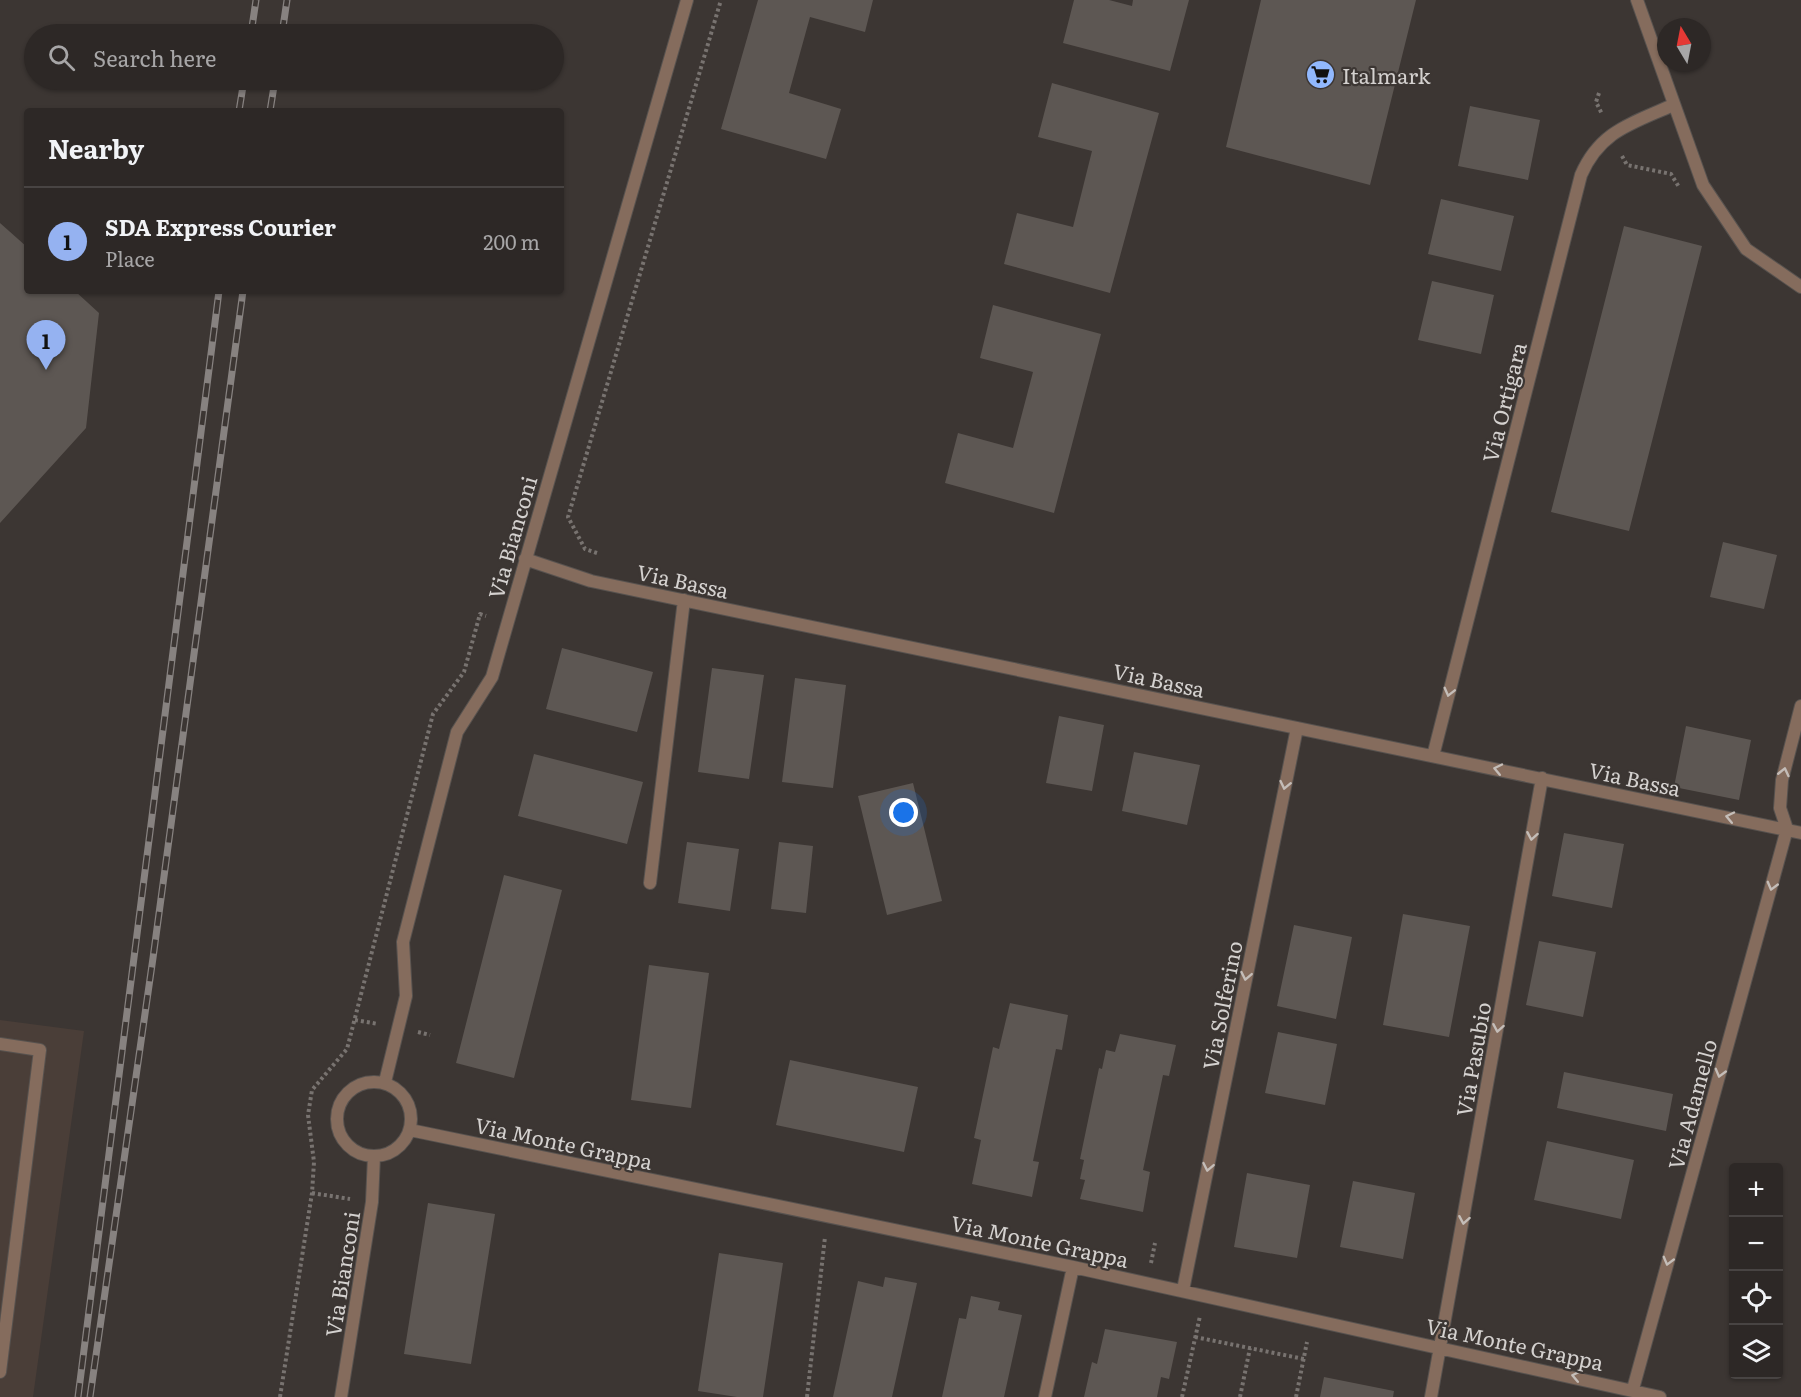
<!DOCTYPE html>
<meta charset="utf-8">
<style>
body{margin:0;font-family:Literata,serif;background:#393432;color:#f1f3f6}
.controls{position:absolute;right:18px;bottom:18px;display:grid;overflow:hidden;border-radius:6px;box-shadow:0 2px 4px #0004}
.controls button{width:54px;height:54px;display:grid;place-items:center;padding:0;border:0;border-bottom:2px solid #484443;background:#2d2826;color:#f1f3f6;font:30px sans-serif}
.compass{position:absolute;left:1657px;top:18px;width:54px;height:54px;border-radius:50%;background:#2d2826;box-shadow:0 2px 4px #0004;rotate:350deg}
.you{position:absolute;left:904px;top:813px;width:21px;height:21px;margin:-15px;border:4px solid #fff;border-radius:50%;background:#1a73e8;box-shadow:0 0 0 9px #1a73e833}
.badge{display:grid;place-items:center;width:39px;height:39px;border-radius:50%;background:#95b2f1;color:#111;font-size:20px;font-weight:700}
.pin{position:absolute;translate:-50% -50px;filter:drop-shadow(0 2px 3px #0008)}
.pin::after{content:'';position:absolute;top:32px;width:21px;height:18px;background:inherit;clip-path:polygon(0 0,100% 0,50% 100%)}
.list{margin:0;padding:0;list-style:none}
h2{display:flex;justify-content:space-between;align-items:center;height:78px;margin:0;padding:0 24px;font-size:26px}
h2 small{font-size:20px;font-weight:400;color:#a7a6a7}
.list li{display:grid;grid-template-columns:39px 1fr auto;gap:18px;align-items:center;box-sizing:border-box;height:108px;padding:0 24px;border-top:2px solid #484443}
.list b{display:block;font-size:22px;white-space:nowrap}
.list p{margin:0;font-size:20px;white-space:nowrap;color:#a7a6a7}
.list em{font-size:20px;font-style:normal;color:#a7a6a7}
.icon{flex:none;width:33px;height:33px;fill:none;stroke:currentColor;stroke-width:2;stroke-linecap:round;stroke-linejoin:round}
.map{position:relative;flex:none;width:1801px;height:1397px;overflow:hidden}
.search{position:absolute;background:#2d2826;box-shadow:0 2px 4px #0004;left:24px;top:24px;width:540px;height:66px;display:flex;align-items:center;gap:15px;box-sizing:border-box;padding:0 21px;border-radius:33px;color:#a7a6a7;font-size:22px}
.panel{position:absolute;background:#2d2826;box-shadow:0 2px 4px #0004;left:24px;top:108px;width:540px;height:186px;border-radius:6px}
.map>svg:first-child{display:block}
.built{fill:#4a3e38}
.building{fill:#5d5753}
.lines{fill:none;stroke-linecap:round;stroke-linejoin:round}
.street-casing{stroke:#57524f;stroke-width:14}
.path{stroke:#787370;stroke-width:4;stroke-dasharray:3 3;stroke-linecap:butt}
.street{stroke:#856c5d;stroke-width:12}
.rail-casing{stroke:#878280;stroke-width:7}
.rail{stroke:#3c3633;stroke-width:4.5;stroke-dasharray:14;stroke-linecap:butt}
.oneway{stroke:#c4bdb8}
.labels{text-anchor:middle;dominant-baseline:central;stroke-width:4.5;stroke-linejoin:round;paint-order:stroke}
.poi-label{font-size:21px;fill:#d4d1cf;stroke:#3c3633;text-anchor:start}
.street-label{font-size:21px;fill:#d4d1cf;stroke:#3c3633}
</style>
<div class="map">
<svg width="1801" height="1397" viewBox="0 0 1801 1397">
<rect width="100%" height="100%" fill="#3c3633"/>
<path class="built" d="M0 1020 84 1031 33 1397H0Z"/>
<path class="building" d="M758 0H873L865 32 810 17 789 93 841 109 826 159 721 129Z
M1074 0H1109L1132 6 1133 0H1189L1170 71 1063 43Z
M1261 0H1416L1370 185 1226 147Z
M1052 83 1159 113 1110 293 1004 264 1017 213 1073 227 1092 151 1038 137Z
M1470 106 1540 120 1528 180 1458 166Z
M1441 199 1514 216 1501 271 1428 254Z
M0 223 27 247V291H75L99 313 86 428 0 523Z
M1624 226 1702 246 1629 531 1551 512Z
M1432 281 1494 295 1481 354 1418 340Z
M993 305 1101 334 1054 513 945 483 958 433 1013 448 1033 372 980 358Z
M1723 542 1777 555 1764 609 1710 597Z
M562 648 653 672 637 732 546 709Z
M712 668 764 675 749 779 698 772Z
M795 678 846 685 833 788 782 782Z
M1059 716 1104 725 1092 791 1046 783Z
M1686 726 1751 740 1739 800 1674 787Z
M1134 752 1200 765 1187 825 1122 811Z
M534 754 643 782 627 844 518 816Z
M913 783 942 901 887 915 858 796Z
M1564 833 1624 844 1612 908 1552 896Z
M687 842 739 849 730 911 678 903Z
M779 842 813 846 806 913 771 909Z
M504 875 562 890 514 1078 456 1063Z
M1403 914 1470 926 1449 1037 1383 1025Z
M1294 925 1352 937 1336 1019 1277 1006Z
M1539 941 1596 952 1583 1017 1526 1005Z
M649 965 709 973 691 1108 631 1100Z
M1010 1003 1068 1015 1062 1050 1056 1049 1033 1161 1039 1162 1032 1197 972 1184 981 1140 974 1138 993 1047 999 1049Z
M1278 1032 1337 1044 1325 1105 1265 1093Z
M1120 1034 1176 1045 1169 1076 1163 1075 1143 1170 1150 1172 1143 1212 1080 1199 1085 1180 1080 1179 1084 1160 1080 1159 1099 1068 1102 1069 1106 1050 1115 1052Z
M790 1060 918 1087 904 1152 776 1125Z
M1564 1072 1673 1094 1666 1131 1557 1108Z
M1547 1141 1634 1160 1621 1219 1534 1200Z
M1247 1173 1310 1185 1297 1258 1234 1247Z
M1353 1181 1415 1193 1403 1259 1340 1247Z
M428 1203 495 1214 471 1364 404 1354Z
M719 1253 783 1263 763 1397H737L698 1391Z
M885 1277 917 1283 892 1397H833L858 1281 883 1287Z
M971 1296 1000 1302 998 1310 1022 1315 1004 1397H942L959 1318 966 1319Z
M1105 1329 1177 1342 1169 1379 1161 1377 1157 1397H1084L1092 1362 1097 1364Z
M1324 1377 1394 1391 1393 1397H1320Z"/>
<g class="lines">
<defs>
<path id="street" d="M1637 0 1703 185 1746 249 1801 287
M525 559 591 581 1801 833
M1433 756 1581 175C1600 131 1631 124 1673 105
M1787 829 1780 808 1782 780 1801 706
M650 883 684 600
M0 1044 40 1050 0 1372
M337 1119a37 37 0 1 1 74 0a37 37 0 1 1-74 0Z
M385 1082 406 996 403 942 457 732 492 677 687 0
M410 1130 1073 1267 1660 1397
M1183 1290 1297 728
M1633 1389 1787 829
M341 1397 372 1202 374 1156
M1045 1397 1073 1267
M1431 1397 1542 778"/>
</defs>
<use href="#street" class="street-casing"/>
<path class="path" d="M1599 93 1596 102 1602 114
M1622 156 1627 165 1671 174 1679 187
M597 553 585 549 568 517 721 0
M355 1020 378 1024
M418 1032 430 1035
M312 1193 350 1199
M1151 1263 1155 1243
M1195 1337 1304 1359
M280 1397 312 1193 314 1162 308 1115 312 1090 347 1049 433 714 464 672 480 614 486 616
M807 1397 825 1237
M1182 1397 1200 1316
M1240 1397 1250 1348
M1296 1397 1307 1342"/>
<use href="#street" class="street"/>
<defs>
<path id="rail" d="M251 34 256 0
M282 34 287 0
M239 111 244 80
M270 111 275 80
M78 1397 219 291
M90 1397 153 958 243 291"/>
</defs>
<use href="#rail" class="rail-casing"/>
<use href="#rail" class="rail"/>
</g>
<defs><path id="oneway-chevron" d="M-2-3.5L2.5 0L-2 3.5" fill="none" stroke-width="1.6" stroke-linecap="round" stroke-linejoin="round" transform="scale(1.5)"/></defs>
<g class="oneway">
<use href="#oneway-chevron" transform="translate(1449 692) rotate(104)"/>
<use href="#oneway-chevron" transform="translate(1498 769) rotate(-168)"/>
<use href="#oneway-chevron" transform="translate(1784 772) rotate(-77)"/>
<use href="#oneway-chevron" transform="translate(1285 785) rotate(102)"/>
<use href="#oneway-chevron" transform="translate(1730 817) rotate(-168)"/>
<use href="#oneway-chevron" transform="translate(1532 836) rotate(100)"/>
<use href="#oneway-chevron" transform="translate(1772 886) rotate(105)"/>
<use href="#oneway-chevron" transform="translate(1246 976) rotate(101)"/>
<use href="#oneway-chevron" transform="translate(1498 1028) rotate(100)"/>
<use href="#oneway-chevron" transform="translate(1720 1073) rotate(105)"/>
<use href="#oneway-chevron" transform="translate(1208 1167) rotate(101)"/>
<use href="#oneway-chevron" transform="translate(1464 1220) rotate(100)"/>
<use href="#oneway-chevron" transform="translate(1668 1261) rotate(105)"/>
<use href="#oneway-chevron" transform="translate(1576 1376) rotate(-168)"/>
</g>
<defs>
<symbol id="supermarket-disc" viewBox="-11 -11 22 22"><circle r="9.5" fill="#91b8fd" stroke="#3c3633"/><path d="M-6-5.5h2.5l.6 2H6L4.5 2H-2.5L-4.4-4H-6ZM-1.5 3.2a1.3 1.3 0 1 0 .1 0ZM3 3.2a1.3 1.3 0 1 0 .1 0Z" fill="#111"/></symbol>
</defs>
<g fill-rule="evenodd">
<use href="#supermarket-disc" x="1304" y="58" width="33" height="33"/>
</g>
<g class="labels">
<g class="poi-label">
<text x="1342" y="74">Italmark</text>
</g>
<g class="street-label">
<text transform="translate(1503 402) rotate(-76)">Via Ortigara</text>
<text transform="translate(511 537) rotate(-74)">Via Bianconi</text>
<text transform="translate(683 580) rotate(12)">Via Bassa</text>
<text transform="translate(1159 679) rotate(12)">Via Bassa</text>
<text transform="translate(1635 778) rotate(12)">Via Bassa</text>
<text transform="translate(1221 1005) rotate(-79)">Via Solferino</text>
<text transform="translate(1472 1059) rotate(-80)">Via Pasubio</text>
<text transform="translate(1691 1104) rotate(-75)">Via Adamello</text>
<text transform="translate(564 1142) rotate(12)">Via Monte Grappa</text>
<text transform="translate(1040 1240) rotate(12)">Via Monte Grappa</text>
<text transform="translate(341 1274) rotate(-81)">Via Bianconi</text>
<text transform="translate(1515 1343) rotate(12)">Via Monte Grappa</text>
</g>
</g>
</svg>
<div class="controls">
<button>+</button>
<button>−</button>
<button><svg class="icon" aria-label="locate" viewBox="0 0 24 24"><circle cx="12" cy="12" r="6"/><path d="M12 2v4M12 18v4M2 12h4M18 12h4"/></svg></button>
<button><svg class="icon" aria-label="layers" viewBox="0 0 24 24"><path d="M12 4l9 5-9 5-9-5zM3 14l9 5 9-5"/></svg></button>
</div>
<svg class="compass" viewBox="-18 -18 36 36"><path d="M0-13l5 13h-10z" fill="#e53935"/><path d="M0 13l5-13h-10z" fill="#a7a6a7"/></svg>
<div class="you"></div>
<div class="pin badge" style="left:46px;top:370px">1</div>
<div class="search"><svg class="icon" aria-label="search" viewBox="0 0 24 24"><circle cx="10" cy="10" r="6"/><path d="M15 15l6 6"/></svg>Search here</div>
<section class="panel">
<h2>Nearby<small></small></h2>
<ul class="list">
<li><span class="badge">1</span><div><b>SDA Express Courier</b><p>Place</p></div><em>200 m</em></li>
</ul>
</section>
</div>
